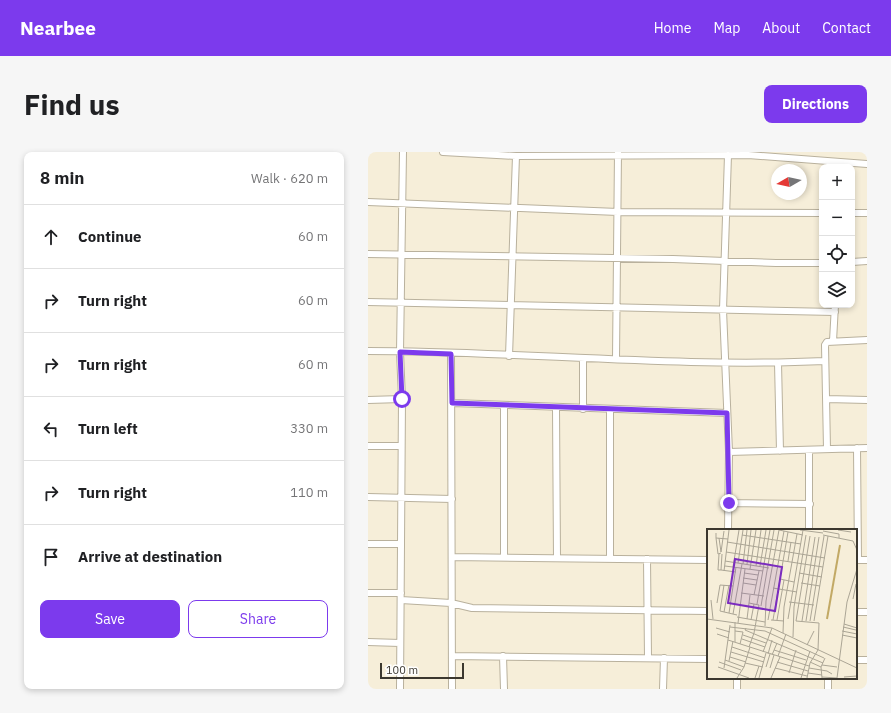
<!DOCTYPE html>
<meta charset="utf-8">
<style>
body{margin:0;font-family:"IBM Plex Sans",sans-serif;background:#f6f6f6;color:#202124}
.controls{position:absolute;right:12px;top:12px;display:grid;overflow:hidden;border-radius:8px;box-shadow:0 2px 6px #0003}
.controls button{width:36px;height:36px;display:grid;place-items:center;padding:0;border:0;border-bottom:1px solid #e0e0e0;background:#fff;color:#202124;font:20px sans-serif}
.compass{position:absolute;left:403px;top:12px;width:36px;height:36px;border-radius:50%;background:#fff;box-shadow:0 2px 6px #0003;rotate:261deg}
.scale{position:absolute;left:12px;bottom:10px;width:84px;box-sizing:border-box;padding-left:4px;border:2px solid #3b372f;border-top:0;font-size:11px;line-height:14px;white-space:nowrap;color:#3b372f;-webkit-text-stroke:3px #fff;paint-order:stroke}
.stop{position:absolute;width:12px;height:12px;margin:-9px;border:3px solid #7c3aed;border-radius:50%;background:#fff}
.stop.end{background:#7c3aed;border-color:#fff;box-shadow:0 1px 4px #0008}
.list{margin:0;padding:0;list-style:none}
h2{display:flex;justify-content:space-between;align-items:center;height:52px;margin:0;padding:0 16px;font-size:17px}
h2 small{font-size:13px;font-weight:400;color:#757577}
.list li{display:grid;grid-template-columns:26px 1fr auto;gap:12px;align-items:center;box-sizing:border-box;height:64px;padding:0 16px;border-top:1px solid #e0e0e0}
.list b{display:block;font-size:15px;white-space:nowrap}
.list em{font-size:13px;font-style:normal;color:#757577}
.actions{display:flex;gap:8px;padding:12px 16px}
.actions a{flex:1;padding:9px 0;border:1px solid #7c3aed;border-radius:8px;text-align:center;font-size:14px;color:#7c3aed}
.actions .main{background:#7c3aed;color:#fff}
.icon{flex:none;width:22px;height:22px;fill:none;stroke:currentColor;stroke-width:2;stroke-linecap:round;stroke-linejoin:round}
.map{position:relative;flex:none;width:499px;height:537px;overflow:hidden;border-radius:8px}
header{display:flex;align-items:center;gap:24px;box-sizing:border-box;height:56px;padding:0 20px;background:#7c3aed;color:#fff}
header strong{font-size:19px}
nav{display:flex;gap:22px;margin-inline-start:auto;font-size:14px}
.intro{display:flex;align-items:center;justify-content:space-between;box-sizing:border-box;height:96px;padding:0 24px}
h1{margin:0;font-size:28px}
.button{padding:10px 18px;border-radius:8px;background:#7c3aed;color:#fff;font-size:14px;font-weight:700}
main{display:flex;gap:24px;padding:0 24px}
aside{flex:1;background:#fff;border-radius:8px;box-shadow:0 2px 6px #0003}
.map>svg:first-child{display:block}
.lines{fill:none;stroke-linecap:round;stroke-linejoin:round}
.street-casing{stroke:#b9b19d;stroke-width:8}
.street{stroke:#fff;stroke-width:6}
.route{stroke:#7c3aed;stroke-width:5}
.inset-river{fill:none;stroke:#c2a965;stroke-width:2}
.inset-road{fill:none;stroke:#aba595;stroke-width:1}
.view{fill:#7b2cbf;fill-opacity:0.15;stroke:#7b2cbf;stroke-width:2}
.inset-edge{fill:none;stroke:#3b372f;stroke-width:2}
</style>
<header>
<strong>Nearbee</strong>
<nav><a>Home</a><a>Map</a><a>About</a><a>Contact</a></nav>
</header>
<div class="intro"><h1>Find us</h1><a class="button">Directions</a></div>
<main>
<aside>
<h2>8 min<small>Walk · 620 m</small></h2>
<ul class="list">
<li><svg class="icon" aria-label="ahead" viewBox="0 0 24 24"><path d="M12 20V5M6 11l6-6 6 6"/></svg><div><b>Continue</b></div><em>60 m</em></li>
<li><svg class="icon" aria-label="right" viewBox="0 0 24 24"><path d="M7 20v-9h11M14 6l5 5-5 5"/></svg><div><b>Turn right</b></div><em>60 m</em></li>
<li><svg class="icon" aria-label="right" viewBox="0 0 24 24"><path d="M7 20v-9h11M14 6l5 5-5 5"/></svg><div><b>Turn right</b></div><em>60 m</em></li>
<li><svg class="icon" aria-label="left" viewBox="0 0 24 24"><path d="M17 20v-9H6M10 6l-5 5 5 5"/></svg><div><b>Turn left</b></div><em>330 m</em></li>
<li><svg class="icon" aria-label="right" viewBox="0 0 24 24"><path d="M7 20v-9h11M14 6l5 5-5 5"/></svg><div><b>Turn right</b></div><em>110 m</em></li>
<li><svg class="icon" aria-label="arrive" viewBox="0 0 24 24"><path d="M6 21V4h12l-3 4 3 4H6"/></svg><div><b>Arrive at destination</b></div></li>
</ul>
<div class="actions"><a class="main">Save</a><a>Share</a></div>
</aside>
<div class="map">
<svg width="499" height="537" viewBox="0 0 499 537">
<rect width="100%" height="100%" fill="#f6eed9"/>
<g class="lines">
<defs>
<path id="street" d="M75 0 148 4 380 3 499 12
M360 3 355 158 361 300 360 378
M0 50 250 60 454 61
M484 61H499
M0 102 305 107 408 111H454
M484 110 499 109
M0 150 467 160
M465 189 467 153
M0 199C152 199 304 216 457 209
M83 202 84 537
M141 204 148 4
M215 207V257
M248 207 250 0
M410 211 412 299
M459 247 499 248
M0 248 34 247
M84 251 359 261
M136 254V405
M188 256 189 406
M0 294H33
M489 296 490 408
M459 297 457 193 459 190 499 188
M441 298V378
M361 300 499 296
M0 345 84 347
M361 351 442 352
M0 392H33
M84 405 340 408
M242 407V258
M279 407 280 506
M488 408H499
M0 441H33
M33 448 83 451 104 456 340 459
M488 460H499
M0 490 32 491
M84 504 340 507
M135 504 136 537
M488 508H499
M460 526V537
M32 537 34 247 32 200 35 0
M295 537 296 506
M369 537V526"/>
</defs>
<use href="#street" class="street-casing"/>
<use href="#street" class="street"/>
</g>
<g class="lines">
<path class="route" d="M34 247 32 200 83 202 84 251 359 261 361 351"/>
</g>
<g transform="translate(339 377)">
<rect width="150" height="150" fill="#f6eed9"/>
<path class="inset-river" d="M120 90 133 16"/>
<path class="inset-road" d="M72 1 96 6M93 1 116 4M131 1 144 3M116 2 132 5V9M9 4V9L21 10M35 6 94 15M116 6 146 12 150 21M9 9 11 25 14 24M12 9 14 23M20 13 118 29M14 23 17 2M19 23 116 38M12 25 11 41H14M15 25 14 41 29 43M18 32 62 39M81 32 84 13M31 34 36 1M36 35 40 1M40 35 44 1M18 37 56 42M49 37 54 1M53 37 59 1M26 38 32 1M43 40 49 1M17 42 22 1M37 44 51 46M92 44 115 48M36 49 50 51M73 50 87 53M36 54 49 56M94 54 113 57M17 56 13 82 30 86M66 59 90 63M34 64 57 67M47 66 52 42M146 70 149 55M4 71 6 90M82 73 107 76M10 74 13 56 26 57M42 74 52 76 47 104M50 75 63 1M54 77 67 1M17 83 22 56M22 84 29 38M26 85 35 35M30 88 58 93M0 90 65 99 150 139M40 90 43 66M81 90 96 1M44 91 47 75M61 91 77 2M64 91 77 92M66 91 81 3M70 91 77 51M89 92 103 7M89 92 112 94 111 121 103 134 100 149M95 92 108 8M99 92 112 8M103 92 117 7M107 92 121 7M28 93V113M31 94 38 40M137 95 150 99M58 97 59 72 72 1M23 98 58 102 117 129M136 98 149 101M9 99 23 103M39 99 38 101 116 134M28 102 36 103 33 115M135 102 150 105M76 104 77 78 90 5M10 105 22 109M36 106 59 114M135 106 150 109M86 108 87 78 99 6M35 110 58 118M21 111 102 137M100 116 107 102M25 118 58 129M42 118 47 104M67 121 99 131M24 123 57 133M56 123 65 99M61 125 65 111M65 126 70 114M71 127 79 105M23 128 39 133M18 131 37 138M22 132 26 112M12 133 34 141M70 133 101 142M103 133 114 138M38 134 56 138M115 136 130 138M11 138 42 149M59 138 63 125M17 139 23 96M63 139 67 126M68 139 100 147M102 139 120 142 125 145M82 144 89 121M101 144 115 146M115 148 130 149M137 148 150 147M30 149 37 138 43 118M48 149 52 137M52 149 59 124M64 149 73 128M94 149 103 122M115 149 114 138 118 129M130 149 140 73 150 40"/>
<path class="view" d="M28 30 75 38 68 82 21 74Z"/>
<rect width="150" height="150" class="inset-edge"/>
</g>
</svg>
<div class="controls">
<button>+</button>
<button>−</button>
<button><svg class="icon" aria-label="locate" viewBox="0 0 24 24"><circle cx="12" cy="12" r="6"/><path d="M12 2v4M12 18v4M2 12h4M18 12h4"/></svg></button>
<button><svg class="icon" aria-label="layers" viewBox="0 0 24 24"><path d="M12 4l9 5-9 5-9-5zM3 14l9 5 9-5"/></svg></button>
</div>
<svg class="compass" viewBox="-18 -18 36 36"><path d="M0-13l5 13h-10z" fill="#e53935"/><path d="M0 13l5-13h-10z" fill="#757577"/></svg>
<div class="scale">100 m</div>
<div class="stop" style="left:34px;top:247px"></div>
<div class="stop end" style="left:361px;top:351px"></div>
</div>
</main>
